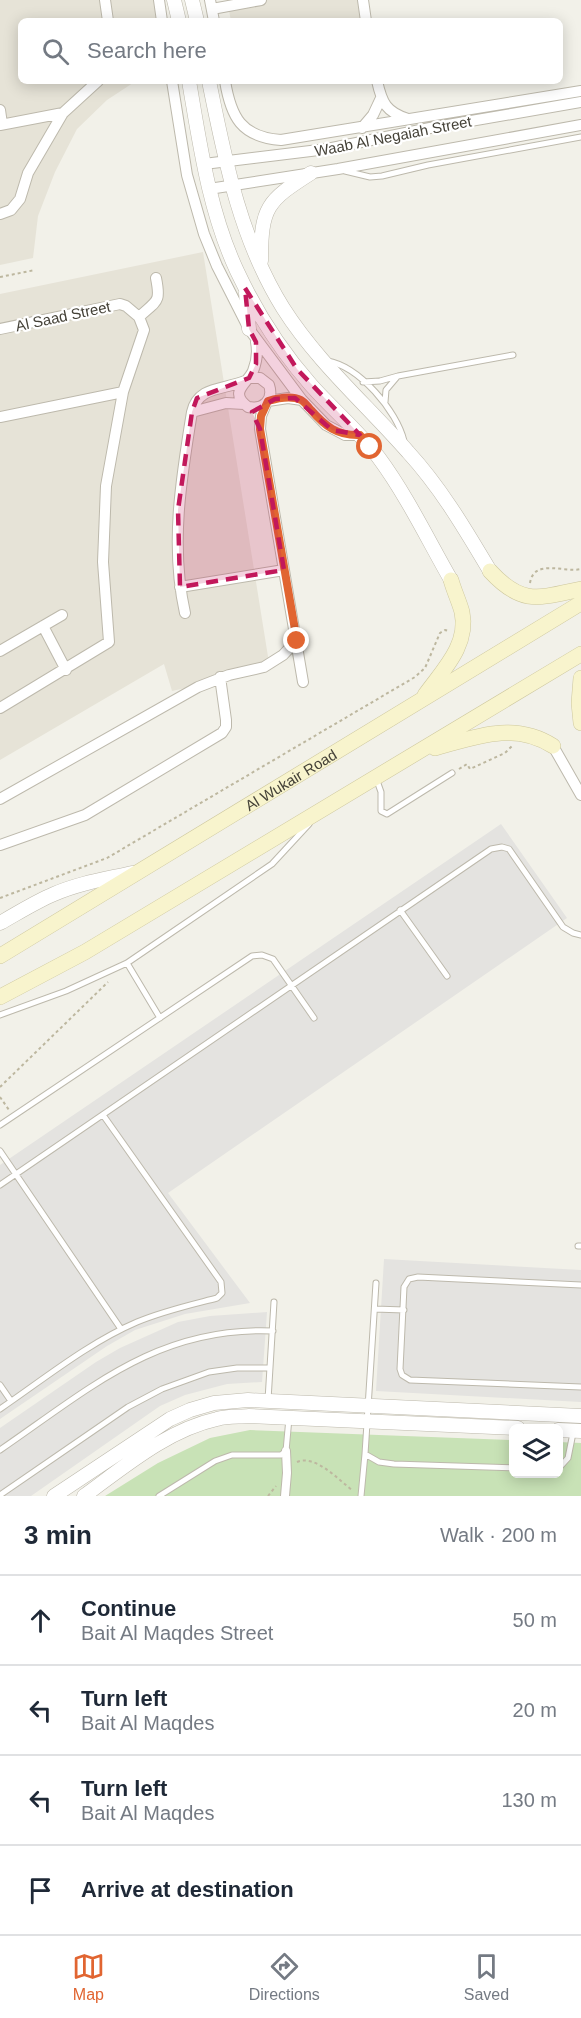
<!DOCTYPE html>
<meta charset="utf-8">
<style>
body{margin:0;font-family:Helvetica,sans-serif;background:#f2f2f3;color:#1f2937}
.controls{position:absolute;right:18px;bottom:18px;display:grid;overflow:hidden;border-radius:9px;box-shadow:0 3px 15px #0003}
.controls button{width:54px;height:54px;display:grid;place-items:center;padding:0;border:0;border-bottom:2px solid #e0e1e3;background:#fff;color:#1f2937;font:30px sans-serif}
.stop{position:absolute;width:18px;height:18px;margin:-14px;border:4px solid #e16531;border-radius:50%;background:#fff}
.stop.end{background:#e16531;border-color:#fff;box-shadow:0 2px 6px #0008}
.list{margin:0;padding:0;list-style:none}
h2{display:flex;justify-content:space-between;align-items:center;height:78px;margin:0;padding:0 24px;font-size:26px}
h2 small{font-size:20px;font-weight:400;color:#747a83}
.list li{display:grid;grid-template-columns:39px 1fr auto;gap:18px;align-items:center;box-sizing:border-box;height:90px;padding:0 24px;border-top:2px solid #e0e1e3}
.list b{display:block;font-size:22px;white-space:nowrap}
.list p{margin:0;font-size:20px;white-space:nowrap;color:#747a83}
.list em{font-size:20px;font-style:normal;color:#747a83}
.icon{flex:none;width:33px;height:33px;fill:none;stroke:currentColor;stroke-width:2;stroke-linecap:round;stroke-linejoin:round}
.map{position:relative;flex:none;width:581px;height:1496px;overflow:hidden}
.search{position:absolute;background:#fff;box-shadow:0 3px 15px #0003;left:18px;right:18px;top:18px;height:66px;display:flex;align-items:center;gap:15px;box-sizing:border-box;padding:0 21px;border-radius:9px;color:#747a83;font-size:22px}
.sheet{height:438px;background:#fff}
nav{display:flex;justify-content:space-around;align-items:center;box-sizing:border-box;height:84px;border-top:2px solid #e0e1e3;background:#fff;font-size:16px;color:#747a83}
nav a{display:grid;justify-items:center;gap:3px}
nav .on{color:#e16531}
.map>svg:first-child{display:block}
.residential{fill:#e6e3d7}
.green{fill:#c8e2b6}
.parking{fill:#e4e3e0}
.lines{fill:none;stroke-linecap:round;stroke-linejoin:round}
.service-casing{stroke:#bdb9ac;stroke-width:7}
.pedestrian-casing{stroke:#bdb9ac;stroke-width:10}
.minor-casing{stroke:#bdb9ac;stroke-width:12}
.tertiary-casing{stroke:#bdb9ac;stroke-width:15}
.secondary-casing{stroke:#cdc79d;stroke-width:16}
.path{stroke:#bdb79f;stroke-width:2;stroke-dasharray:3 3;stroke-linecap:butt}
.service{stroke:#fff;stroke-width:5}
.pedestrian{stroke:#fff;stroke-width:8}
.minor{stroke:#fff;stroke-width:10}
.tertiary{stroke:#fff;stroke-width:14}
.secondary{stroke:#f8f4cd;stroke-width:15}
.route{stroke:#e16531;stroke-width:8}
.marked{fill:#c2185b;fill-opacity:0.2;stroke:#c2185b;stroke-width:4.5;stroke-dasharray:12 8;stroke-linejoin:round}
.labels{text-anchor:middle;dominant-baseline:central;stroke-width:4.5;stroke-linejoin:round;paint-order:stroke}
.street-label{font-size:15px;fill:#454238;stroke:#fff}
</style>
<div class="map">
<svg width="581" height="1496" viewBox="0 0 581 1496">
<rect width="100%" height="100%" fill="#f2f1e9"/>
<path class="residential" d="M0 0H155L158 21H21V81H136L107 100 77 129 55 172 38 216 33 258 0 265Z
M227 0H359L362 21H231Z
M203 252 270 669 172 691 164 664 0 760V294Z"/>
<path class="green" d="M250 1430 513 1440 514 1474H558L559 1442 581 1443V1496H105L158 1463 210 1438Z"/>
<path class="parking" d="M501 824 567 918 168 1193 250 1303 185 1314 135 1330 107 1346 0 1419V1165Z
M384 1259 581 1270V1402L376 1391Z
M267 1312 262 1382 227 1384 185 1395 160 1406 31 1496H0V1428L96 1362 120 1348 178 1322 210 1316Z"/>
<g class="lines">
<defs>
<path id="service" d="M345 171 370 177 382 176 428 165 581 137
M327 361C359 366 397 411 404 441
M363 382 380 381 398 376 513 355
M385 402 386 390 397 377
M376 778 381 792V811L387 814 452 773
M400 910 447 976
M127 963 160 1018
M0 1015 66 991 127 963 272 864 309 824
M0 1125 252 956 262 955 273 959 314 1018
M0 1151 121 1329
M0 1185 491 849 502 847 509 849 563 927 573 933 581 935
M578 1246H581
M376 1283 365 1454 379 1462 394 1464 514 1468
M581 1285 418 1277 409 1279 404 1287 400 1369 402 1375 410 1380 581 1387
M375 1309 404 1310
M0 1385 11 1401
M268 1400 274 1302
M0 1409C44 1379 88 1343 137 1322 163 1311 190 1305 217 1298L222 1293 221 1282 103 1115
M0 1450C89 1389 158 1326 273 1331
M558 1469 568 1458 573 1433
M0 1495 128 1407 162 1389 209 1372 237 1368H270
M159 1496 215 1461 232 1455H281L286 1451 289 1418
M361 1496 365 1454"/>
<path id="pedestrian" d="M285 1496 287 1473 286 1451"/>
<path id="minor" d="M105 0 108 21
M159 0 162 21
M210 0 214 21
M363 0 366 21
M212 9 261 0
M172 81 187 175 204 234 217 266 249 329 302 400 326 425 345 435H360
M225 81C231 117 241 137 281 140L581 91
M377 81C382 103 386 112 408 119
M0 110 2 124
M0 125 63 113
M362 128 373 115 381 98
M204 164 327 149 430 128 581 102
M209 189 338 169 581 125
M0 214 11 210 20 199 28 173 63 113 98 81
M139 317C157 300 161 303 156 278
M0 329 120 304 126 306 139 317 144 330 123 392 106 486 103 562 109 642 0 708
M249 378H260L269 385C274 400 263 410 248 407 228 392 247 384 253 371 257 361 258 352 256 342
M268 401 288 398 302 400
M266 404 261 416 260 429 303 682
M192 412 226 403 244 404
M0 417 123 392
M180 587 284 570
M185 613C170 546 181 479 192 412 198 386 223 390 245 381
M43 626 66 670
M0 651 62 615
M553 746 581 795
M0 799 198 687 229 675 264 667 283 655 296 641
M0 845 85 815 222 733 226 727V720L220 677"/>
<path id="tertiary" d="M174 0 179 21
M192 0 197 21
M189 81C200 145 209 211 237 271 256 312 281 351 311 385 333 410 359 431 379 458 407 496 428 540 451 580
M209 81C225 160 240 239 283 308 318 363 366 404 408 452 441 488 465 529 490 571
M261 261C261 207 267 201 311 173
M246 293 249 329
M0 923C18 913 35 902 54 894 79 883 106 879 132 873
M558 1430 581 1431
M54 1496 170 1419 190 1410 214 1403 248 1400 581 1416
M84 1496C124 1467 167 1430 217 1419 227 1416 239 1417 249 1416L518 1428"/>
<g id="secondary">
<path d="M490 571C522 606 539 598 581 589"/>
<path d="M581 678 579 703 581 723"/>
<path d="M425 695C443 670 469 645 462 612 459 601 454 591 451 580"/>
<path d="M435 748C475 737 514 721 553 746"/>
<path id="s1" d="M0 956 581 603"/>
<path d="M0 997 85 952 581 654"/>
</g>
</defs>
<use href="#service" class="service-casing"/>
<use href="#pedestrian" class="pedestrian-casing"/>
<use href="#minor" class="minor-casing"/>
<use href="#tertiary" class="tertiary-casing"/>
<use href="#secondary" class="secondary-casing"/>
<path class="path" d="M0 277 35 270
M530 583C534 558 564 573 581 569
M459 769 467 764 470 769 505 753 512 746
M0 898 107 858 415 677 425 668 440 633 445 630 450 631
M0 1087 108 982
M0 1097 9 1110
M297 1462C315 1454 339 1480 353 1491
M268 1496 276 1486"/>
<use href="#service" class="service"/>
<use href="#pedestrian" class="pedestrian"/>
<use href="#minor" class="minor"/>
<use href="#tertiary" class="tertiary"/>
<use href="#secondary" class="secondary"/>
</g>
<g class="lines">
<path class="route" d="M297 641 260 429 261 416 268 401C278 398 291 395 301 400 305 402 308 407 311 410 325 426 337 436 360 435L370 447"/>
</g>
<path class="marked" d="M245 288 297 369 360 435 332 430 295 398 275 399 252 412 260 429 284 570 180 587 178 510 192 412 197 398 249 378 256 364V342L249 329Z"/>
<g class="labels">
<g class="street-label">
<text transform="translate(393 136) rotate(-11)">Waab Al Negaiah Street</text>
<text transform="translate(63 316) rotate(-12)">Al Saad Street</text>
<text stroke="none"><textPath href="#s1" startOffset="340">Al Wukair Road</textPath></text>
</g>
</g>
</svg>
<div class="controls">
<button><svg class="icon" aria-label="layers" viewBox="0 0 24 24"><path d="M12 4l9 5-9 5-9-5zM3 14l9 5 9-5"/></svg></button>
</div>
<div class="stop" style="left:370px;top:447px"></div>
<div class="stop end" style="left:297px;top:641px"></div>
<div class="search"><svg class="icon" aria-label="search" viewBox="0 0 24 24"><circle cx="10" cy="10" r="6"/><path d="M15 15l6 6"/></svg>Search here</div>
</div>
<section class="sheet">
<h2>3 min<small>Walk · 200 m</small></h2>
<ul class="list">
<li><svg class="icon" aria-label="ahead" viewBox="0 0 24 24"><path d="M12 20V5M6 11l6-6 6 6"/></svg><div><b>Continue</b><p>Bait Al Maqdes Street</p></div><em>50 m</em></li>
<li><svg class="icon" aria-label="left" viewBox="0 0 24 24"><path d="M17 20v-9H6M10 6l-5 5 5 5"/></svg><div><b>Turn left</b><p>Bait Al Maqdes</p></div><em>20 m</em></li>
<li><svg class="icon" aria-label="left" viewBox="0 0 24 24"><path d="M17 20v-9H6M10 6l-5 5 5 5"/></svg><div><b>Turn left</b><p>Bait Al Maqdes</p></div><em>130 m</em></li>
<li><svg class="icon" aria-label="arrive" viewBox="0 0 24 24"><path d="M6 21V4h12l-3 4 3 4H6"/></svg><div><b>Arrive at destination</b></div></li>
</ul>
</section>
<nav>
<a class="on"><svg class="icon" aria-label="map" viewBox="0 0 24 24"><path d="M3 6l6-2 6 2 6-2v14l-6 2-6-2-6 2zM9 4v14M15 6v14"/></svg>Map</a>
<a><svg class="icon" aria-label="directions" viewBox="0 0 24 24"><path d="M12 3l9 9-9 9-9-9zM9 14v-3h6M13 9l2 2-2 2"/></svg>Directions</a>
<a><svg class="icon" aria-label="saved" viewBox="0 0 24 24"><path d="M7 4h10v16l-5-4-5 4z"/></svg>Saved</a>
</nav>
